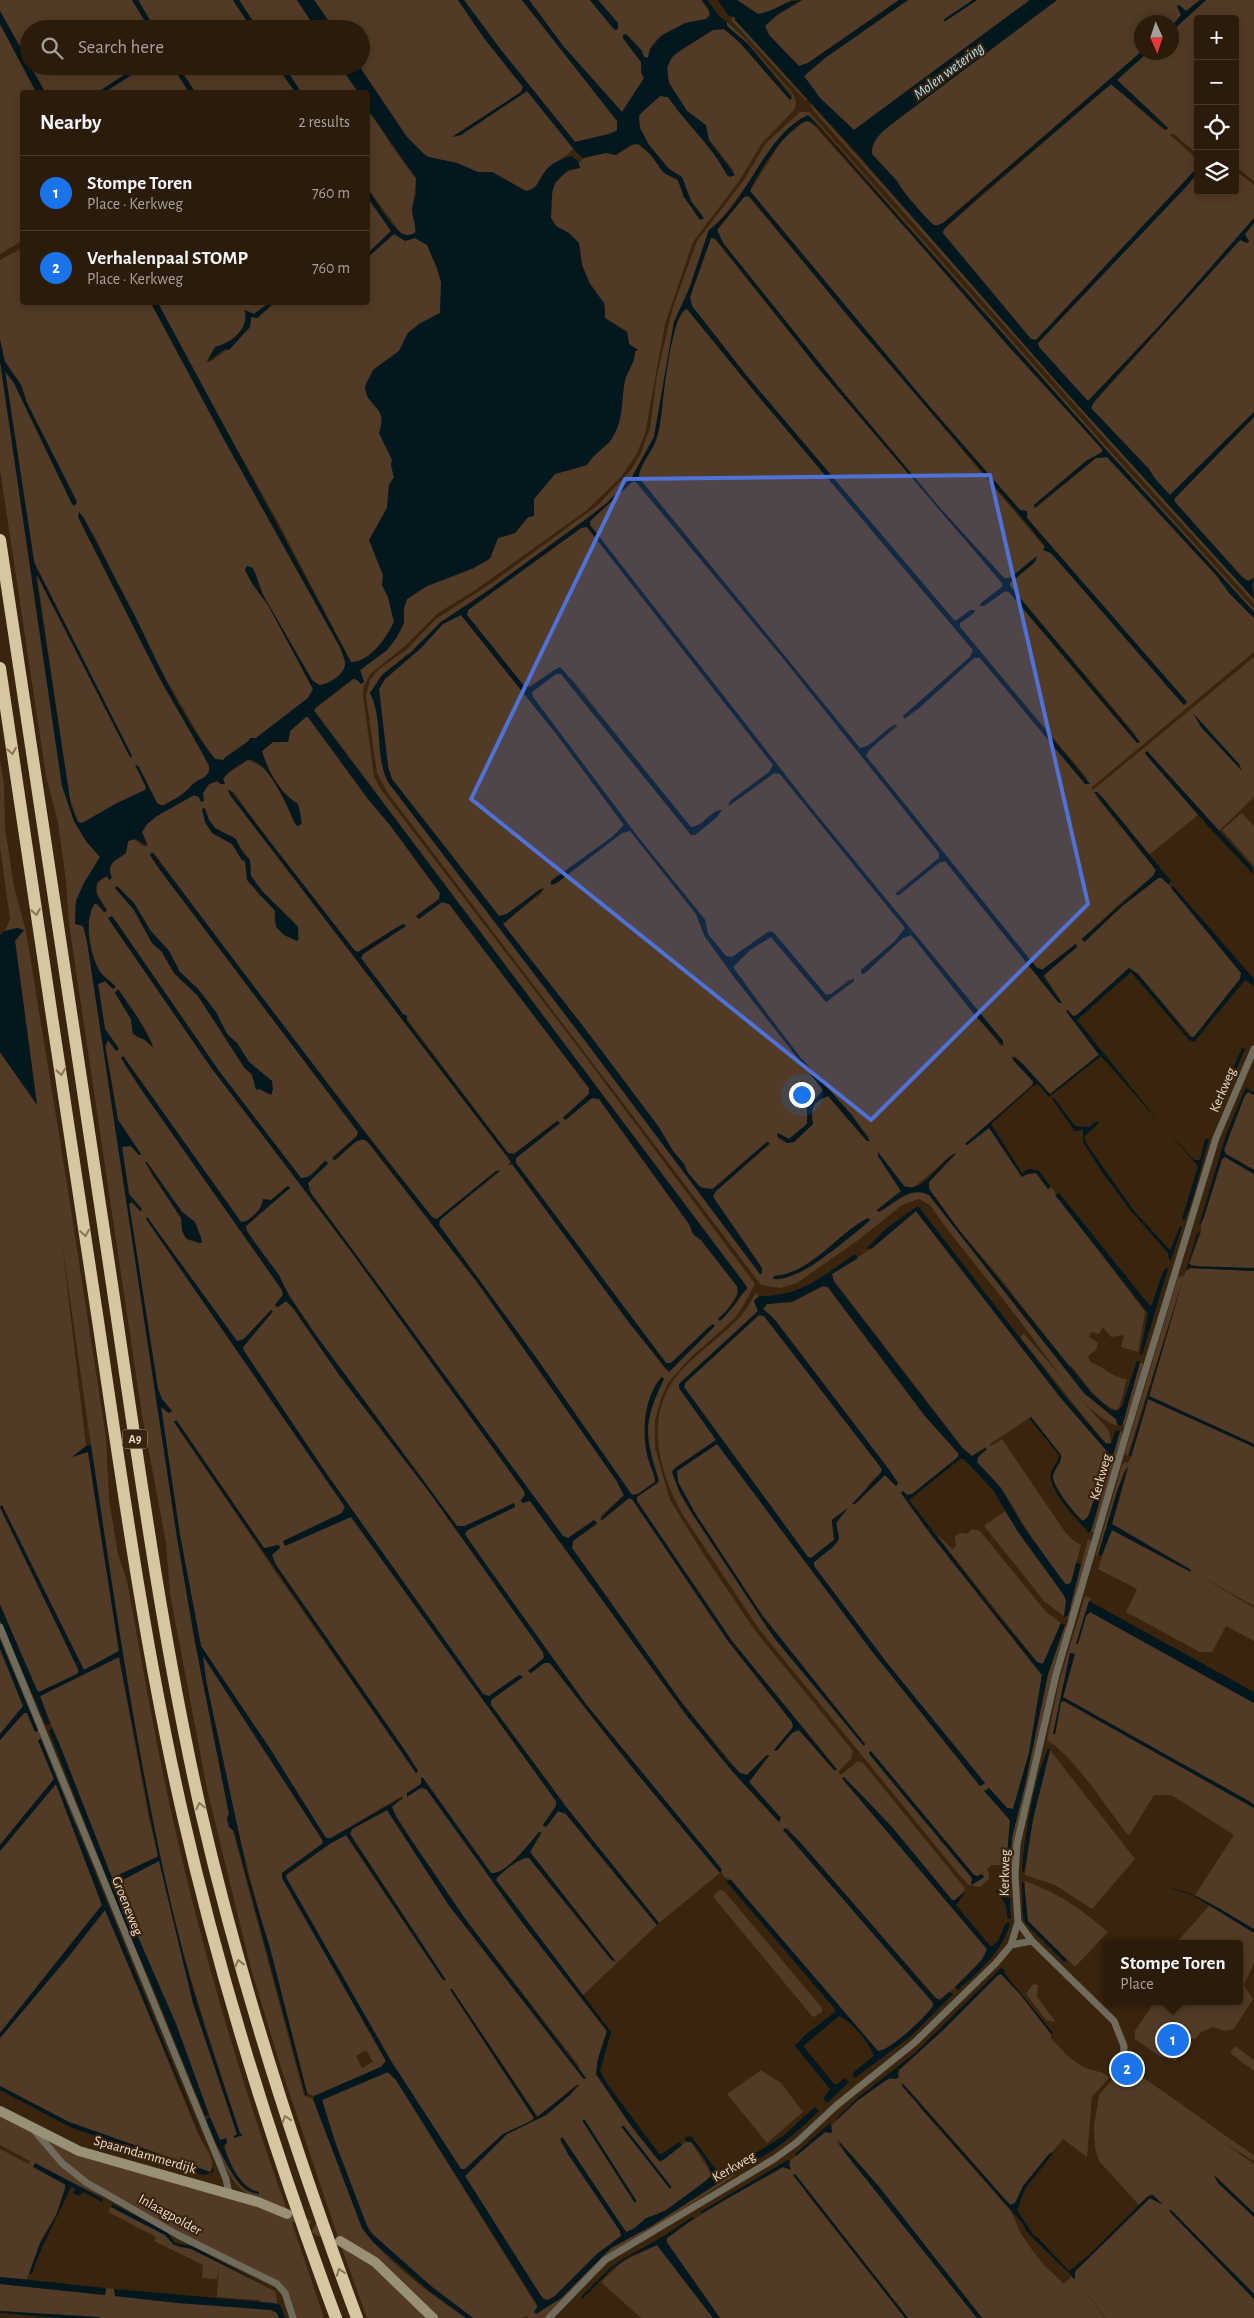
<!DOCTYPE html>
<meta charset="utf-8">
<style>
body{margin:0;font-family:"Alegreya Sans",sans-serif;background:#332413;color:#f1f3f6}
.controls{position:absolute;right:15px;top:15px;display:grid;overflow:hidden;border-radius:5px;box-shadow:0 2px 12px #0003}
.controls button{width:45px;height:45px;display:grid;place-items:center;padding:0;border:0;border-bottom:1px solid #47392b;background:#2b1b0a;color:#f1f3f6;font:25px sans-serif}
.compass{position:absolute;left:1134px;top:15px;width:45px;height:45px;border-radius:50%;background:#2b1b0a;box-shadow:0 2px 12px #0003;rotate:177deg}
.you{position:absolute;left:801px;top:1094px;width:18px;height:18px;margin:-12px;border:4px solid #fff;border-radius:50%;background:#1a73e8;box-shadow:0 0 0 8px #1a73e833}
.badge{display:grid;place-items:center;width:32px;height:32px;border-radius:50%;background:#1a73e8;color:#fff;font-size:16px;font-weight:700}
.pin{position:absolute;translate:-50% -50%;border:2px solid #fff;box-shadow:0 1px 5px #0006}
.popup{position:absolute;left:1103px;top:1940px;width:140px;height:65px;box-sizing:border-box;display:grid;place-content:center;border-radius:5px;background:#2b1b0a;filter:drop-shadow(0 1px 4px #0005);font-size:16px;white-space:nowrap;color:#a6a19c}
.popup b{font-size:19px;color:#f1f3f6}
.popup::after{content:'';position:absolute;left:50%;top:100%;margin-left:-10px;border:10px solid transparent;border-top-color:#2b1b0a}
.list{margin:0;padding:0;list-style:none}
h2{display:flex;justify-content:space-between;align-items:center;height:65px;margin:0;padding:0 20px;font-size:21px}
h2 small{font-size:16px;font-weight:400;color:#a6a19c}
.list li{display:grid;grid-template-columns:32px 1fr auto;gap:15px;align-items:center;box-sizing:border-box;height:75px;padding:0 20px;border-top:1px solid #47392b}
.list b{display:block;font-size:19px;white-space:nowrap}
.list p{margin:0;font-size:16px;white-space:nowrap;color:#a6a19c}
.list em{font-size:16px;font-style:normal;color:#a6a19c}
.icon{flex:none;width:28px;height:28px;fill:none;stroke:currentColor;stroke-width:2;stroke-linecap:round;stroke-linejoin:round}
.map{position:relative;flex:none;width:1254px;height:2318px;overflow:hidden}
.search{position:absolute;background:#2b1b0a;box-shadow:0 2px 12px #0003;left:20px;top:20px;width:350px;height:55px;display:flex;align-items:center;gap:12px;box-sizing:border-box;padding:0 18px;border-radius:28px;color:#a6a19c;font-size:19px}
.panel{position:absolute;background:#2b1b0a;box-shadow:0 2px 12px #0003;left:20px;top:90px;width:350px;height:215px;border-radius:5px}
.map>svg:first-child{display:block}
.green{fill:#513b26;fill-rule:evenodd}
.water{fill:#03171f}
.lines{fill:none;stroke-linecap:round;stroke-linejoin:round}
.stream{stroke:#03171f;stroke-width:2.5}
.secondary-tunnel{stroke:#543f2a;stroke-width:10;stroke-dasharray:10 5;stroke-linecap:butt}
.street{stroke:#716b5c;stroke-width:7}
.secondary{stroke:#9a9078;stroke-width:10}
.highway{stroke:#d6c7a1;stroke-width:12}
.oneway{stroke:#887657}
.marked{fill:#5071d6;fill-opacity:0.2;stroke:#5071d6;stroke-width:4;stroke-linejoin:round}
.labels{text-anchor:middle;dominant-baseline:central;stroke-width:4.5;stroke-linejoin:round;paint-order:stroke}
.shield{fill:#39240d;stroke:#b5a494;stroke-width:1}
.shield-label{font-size:12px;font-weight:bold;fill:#eadbce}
.street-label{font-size:14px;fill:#eadbce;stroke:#39240d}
.water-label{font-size:15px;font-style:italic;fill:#a9e2fa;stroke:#39240d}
</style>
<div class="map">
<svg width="1254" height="2318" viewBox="0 0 1254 2318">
<rect width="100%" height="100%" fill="#39240d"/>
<path class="green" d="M0 0H132L150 29H29V63L0 11Z
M138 0H233L252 29H155Z
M239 0H297L316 29H258Z
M314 0H458L484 38 523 87 521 92 459 134 453 135H461L527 91 574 148C565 158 554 162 545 172 537 180 539 189 526 191L492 172H478L457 163 428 157 424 154 410 142 359 66H361V29H334Z
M464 0H522L615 117 617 121V130L608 134 575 142 501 50Z
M529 0H590L613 28 618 23 598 0H701L710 13 706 19C685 25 651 31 648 58L644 57C642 49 634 42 627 36L623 38 641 62V72L645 78 622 112 564 47Z
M737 0H791L771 11 758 14Z
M802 0H899L808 63 799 66 769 35 765 27 768 21Z
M908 0H1030L854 130 820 98 804 76 825 58Z
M1057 0H1200L1186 11 1179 5 1181 15 1172 26V22H1142L1141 52 943 223 939 225H932L872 154C871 142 881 133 889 126Z
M1206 0H1254V181L1235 166V19H1198V155L1173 133 1170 135 1196 158 1198 167 1036 340H1031L943 235 944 229 1111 84 1164 130V124L1160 120 1117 80 1147 53 1172 52V31Z
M734 17 807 100 806 101 732 21 731 19Z
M727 22 745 39 789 89C795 96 798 102 794 110L762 143 739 181 693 242 665 324 645 434 636 455 621 477 587 510 474 591 438 613 404 647 370 674 364 686 363 695 374 777 380 788 584 1055 755 1284 743 1306 734 1319 689 1359 668 1383 661 1399 655 1420V1448L670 1500 706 1558 756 1632 853 1751 851 1759 838 1772 841 1775 858 1761 863 1763 964 1887 965 1890 955 1900H952C939 1883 853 1779 842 1778L987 1949C985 1960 947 1998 938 2000L799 1841 787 1828 784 1830 932 2000 933 2007C922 2018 893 2052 878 2051L874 2047 742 1893 731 1880 724 1877 715 1861 585 1703 519 1613 465 1534 470 1528 515 1507 514 1503 465 1526H457L315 1334 246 1229V1226L290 1188 287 1186C273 1199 260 1208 246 1222H241L123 1056 125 1065 143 1092 282 1290 283 1295 275 1305 277 1307 286 1301 293 1308 340 1376 430 1493 543 1652 544 1658 528 1671 530 1673 544 1663H550L613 1744 720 1873 659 1923 567 1808 491 1705V1700L523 1677 520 1675 489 1697 483 1694 326 1473 244 1351 243 1347 272 1313 271 1310 245 1338 237 1341 147 1217 146 1219 345 1507 342 1513 284 1541 285 1546 351 1516 556 1801V1806L543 1825 546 1827 558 1811 566 1814 657 1925 583 1995 496 1880 498 1876 522 1858 525 1857 529 1858 611 1960 616 1962 530 1852 542 1833 539 1832C530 1843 506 1875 491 1873L423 1778 421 1784 416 1788 427 1789 521 1921 607 2031 598 2059 596 2074 637 2134 661 2162 687 2141 691 2142 711 2173C710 2182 670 2209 660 2213 655 2216 650 2217 645 2219 638 2224 635 2230 626 2232L563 2138 560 2141 620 2231 621 2236 597 2254 555 2296 546 2300 540 2295 465 2176 507 2134 546 2115 580 2085H576L538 2117 452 1989 450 1990 534 2118 531 2121 503 2134 465 2169H461L391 2061 285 1876 331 1843 346 1835 443 1980 446 1981 350 1834 352 1829 387 1810 448 1904 578 2071 579 2066 466 1920 422 1857 392 1809V1805L403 1799 402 1796 331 1838H326L201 1646 180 1535 161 1407 169 1413 172 1411 162 1399 158 1389 129 1204 132 1202 140 1211 142 1208 129 1194 122 1147 131 1146 139 1155 141 1154 118 1120 105 1041H109L116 1051 118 1047 105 1029 98 984 105 981 113 989C109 982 103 977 99 971 91 956 83 916 95 903L104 912 107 909 99 899 96 886 104 876H107L109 880C110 861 114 861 127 849L128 841 134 839 144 847 148 844 142 832 147 824 157 816 194 795 199 797 201 802C203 791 206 783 217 781L221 784H225L223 779 227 774 246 761 249 760 266 769 283 796 294 823 300 813 298 804C280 793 268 771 262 751L273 742H288L290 731 306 716 308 717 368 799 390 825 440 893 439 899 416 916 418 918 442 902 449 904 589 1088V1094L563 1117 566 1120 592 1098 599 1099 689 1224 696 1237 701 1240 737 1286 738 1293 720 1321 736 1304 747 1287 314 710 353 679 364 682 360 670 387 650 397 637 407 599 427 586 474 568 490 559 498 538 515 533 528 517 534 516V499L555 474 587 465C595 451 610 444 616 430 624 414 621 396 625 380 628 369 635 363 635 351H638L629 344 627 332 605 318V306L587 279 582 265 580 251 575 238 556 226 551 218C553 191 548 176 579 168V163C587 153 605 151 616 155L636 143 648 152 665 174 678 180 684 197 700 219 703 218 691 201 682 177 669 169 649 145 639 128V116L642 112 660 96 668 97 714 154 727 174 734 171 687 111 669 83 667 72 669 61 676 53 713 30 725 29 740 43 790 100 792 95 787 89 746 42 727 26ZM233 791 271 844 355 951 358 952 397 927 406 926 363 954 361 958 508 1153 514 1154 558 1121 559 1124 516 1158V1163L666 1363H671L709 1327 714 1326 672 1367 666 1370 512 1164 508 1165 511 1162 509 1159 230 795ZM202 809 215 828 220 833 232 836 250 860 251 876 262 891 292 920 298 927 299 938 297 941 284 935 274 920 275 911 269 903 258 894 252 884 245 861 242 860 232 844 212 833 205 822ZM154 853 291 1037 432 1217 437 1219 496 1171H501L439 1220V1225L537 1359 632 1495 638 1494 655 1482C655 1473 649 1464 648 1456 642 1431 644 1397 661 1377L664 1379C653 1403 643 1425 649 1453 652 1463 656 1473 658 1483L637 1497V1501L732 1641 837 1769 834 1770 799 1730 792 1733 777 1751 775 1749 793 1727 792 1722 728 1641 632 1499 629 1498 602 1520 601 1516 624 1495 616 1480 477 1282 366 1140H358L335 1160 332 1157 357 1136 358 1132 160 870 150 855ZM117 886 134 903 150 930 169 951 180 972 198 989 216 1012 227 1034 237 1043 249 1062 272 1081V1094C247 1085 261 1081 244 1068L198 996 174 973 162 952 152 943 134 910 115 888ZM109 919 116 921 219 1071 301 1178C311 1179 318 1167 325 1161L328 1164 308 1183 310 1192 563 1536 568 1538 595 1521 597 1524 573 1541 572 1548 682 1703 740 1773 747 1775 767 1755H770L749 1782 781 1818 779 1822 732 1771 687 1716 530 1501 521 1500 525 1496 524 1491 350 1250 210 1066ZM115 993H121C127 1009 151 1029 152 1047L145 1040 137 1037 132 1031 131 1019ZM145 1161 182 1212 197 1225 200 1244 187 1239 184 1236 181 1218 152 1175ZM174 1422H178L264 1548 268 1549 277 1544 271 1556 276 1565 406 1752 418 1771 416 1773 270 1564Z
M0 24 36 92H22V241L0 254Z
M30 66H138L98 92H45Z
M145 66H172L189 92H105Z
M178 66H277L295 92H195Z
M284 66H340L358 92H301Z
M810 103C958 268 1105 435 1254 599V603L1113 448 813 110Z
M368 110 376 119 391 145 416 179 412 213 416 228 414 234 407 235 401 233 368 189Z
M800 112H809L1100 440 1254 609V612L1100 443 820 126 810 116C781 119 738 210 709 230L689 289 674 322 654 437 632 477 607 503 589 517 486 592 441 622 411 652 382 675 370 693 376 705 384 772 388 782 590 1046 760 1274H761L762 1268 713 1197 715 1192 770 1144 767 1142 711 1190 699 1186 688 1173 684 1164 673 1151 658 1126 579 1021 502 923 542 893V888L507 914 501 916 497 914 392 779 388 767 379 689 385 679 421 648 443 624 461 615 557 735 624 825 612 837 551 881 554 885 622 833 630 830 696 914 701 928 734 977 823 1090 807 1108V1124L789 1139 778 1133V1138L787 1143 794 1142 813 1124C810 1109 813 1102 828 1096L867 1141 869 1137 800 1057 733 967 750 950 771 937 826 1002 854 981 849 979 831 994 826 995 774 933 767 932 732 957H726L708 934 705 919 638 837 533 697 532 692 556 674H561L691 835H695L717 817 691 828 573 680 556 669 529 687 524 686 467 615 468 610 581 528 587 527 773 765 769 772 730 801 729 806 775 773 780 774 905 928 895 941 861 970 864 974 903 938 911 935 1001 1046 1003 1041 812 809 590 525V521L632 482H636L782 657 939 853V858L895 893 899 895 936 865 945 861 1058 1002 1062 1003 1044 975 1077 945 1075 944 1042 971 1036 967 866 756 869 750 898 726C883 726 875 747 860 748L639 478C638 466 652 452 656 440 662 423 662 402 665 383 667 370 674 311 687 309L759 397 973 650 970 657 903 716 918 709 974 658H980L1087 785V778L960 627V623L974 613 954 620 746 375 692 306 690 297 711 238H714L819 369 1002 583V587L981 603 984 606 1005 591 1009 592 1137 743 1135 734 1010 586V583L1035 562C1023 563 1015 580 1004 578L941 509 837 385 723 243 717 230 744 197 748 196 1048 551 1065 567 1174 694 1184 705 1187 702 1039 532 1027 518V511L1020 510 924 400 750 191 782 140 805 121 811 122 1102 449V452L1086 461 1034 505 1036 508 1096 458 1107 457 1216 575 1230 594 1254 618V652L1091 788 1093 790 1254 657V797L1219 831 1148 752 1145 753 1198 815 1149 855 1123 822 1095 795 1156 870 1153 876 1117 906 1082 939 1085 942 1121 907 1160 877 1170 886 1234 964 1241 973 1240 979 1193 1038 1138 974 1129 968 1077 1015 1073 1017 1066 1011 1099 1054 1050 1094 1015 1056 1013 1060 1033 1082 1032 1085 965 1144 967 1145 986 1128 991 1129 1021 1176 1036 1173 1048 1188 1051 1187 1145 1312 1138 1352 1121 1347 1124 1335 1111 1337 1103 1327 1099 1334 1091 1332 1089 1337 1098 1343 1096 1350 1088 1356 1090 1362C1104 1366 1112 1378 1127 1379L1119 1408 1116 1410C1097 1403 1084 1380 1071 1366H1069L996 1273 959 1230 928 1187 929 1182 956 1154 955 1153 913 1188 904 1186 878 1153 883 1164 901 1191 877 1210 879 1212C894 1202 911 1186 929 1195L1084 1393 1116 1419 1117 1426C1080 1412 1038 1342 1012 1311 985 1275 955 1242 930 1205L919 1199 902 1205 857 1241 797 1283 780 1288 761 1285 387 792 377 773 366 696 370 680 379 669 406 650 436 619 493 582 598 505 630 471 640 455 650 428 657 375 673 307 697 241 744 180 766 143ZM868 1218 870 1220 813 1265 799 1273 773 1279 774 1276C812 1273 836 1234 868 1218Z
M1235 170 1254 185V218L1178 306 1090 401 1085 400 1039 347 1038 343 1198 173V191H1235Z
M368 198 391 231 368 253Z
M1254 223V412L1170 495 1091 408 1092 405 1240 240H1243L1245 234Z
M394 234 408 240 415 238 427 244 437 268 441 282V310L440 313 419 324 408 333 399 351 373 370 371 401 382 414V425L393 460 391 465 394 477 389 485 387 508 377 526 375 555 383 575 382 585 388 597 394 622C387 636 370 662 351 662L278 522 191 367 158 303H269L254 314 244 310C252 328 230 343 215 347L207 361 210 362 229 348 250 327 251 317 257 318 274 303 368 302V257Z
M22 248V302L151 303 226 443 341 649C342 654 346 660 345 665 344 676 328 684 319 685L312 680 263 595 255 572 247 573 268 605 313 689 308 698 256 738C249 739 229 754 223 760L215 759 201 739 159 667 94 535 78 517 165 689 197 741 210 769 204 779 191 786 190 791 161 806 157 804 139 767 135 766 146 787 145 790 82 823 78 822 69 796 37 575 48 594 130 757 132 756 35 566 5 371 14 383 71 502 73 506 77 502 27 403 21 385 3 358 0 340V260Z
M0 361 62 786 74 821 86 841 100 857 84 883 76 901 75 923 83 926 87 941 177 1537 195 1642 229 1814 227 1817 233 1831 304 2095 313 2099 316 2105 362 2228C387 2262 430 2294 466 2318H438L406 2286 338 2237 281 2068 250 1965 207 1789 170 1594 166 1543 142 1415 69 924 66 881 58 823 46 776 0 470Z
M1254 417V578L1248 581 1242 577 1174 501 1175 498Z
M0 760 4 783 5 827 14 887 26 931 68 1190 106 1438 109 1499 118 1554 127 1581C138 1640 148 1700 160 1759 191 1912 234 2063 287 2210 255 2198 243 2199 225 2167 221 2159 218 2154 218 2145 233 2165 231 2186 259 2194V2192C242 2189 221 2155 226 2139L220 2140 210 2117 176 2024 116 1889 115 1884 159 1860 193 2003 238 2134 234 2136V2138L243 2135 240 2134C214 2052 186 1972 167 1888 121 1675 93 1458 62 1243L86 1446 74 1456 88 1452 119 1651 84 1670 0 1506V1052L37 1104 15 941 24 930 17 928 5 931 10 919 0 846Z
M1242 813 1254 826V866L1222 830Z
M1248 1092 1254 1095V1170L1226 1154 1224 1150 1242 1099Z
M1225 1157 1254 1174V1268L1201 1267 1189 1264 1201 1232V1225L1222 1159Z
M916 1211 1060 1397 1107 1451C1111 1466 1093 1500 1088 1517L1083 1521C1076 1515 1052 1486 1053 1476 1054 1468 1062 1463 1061 1455L1031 1417 990 1444 991 1446 1002 1439 1065 1532 1074 1541 1081 1545 1070 1585C1055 1586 1012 1501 1000 1487 993 1478 984 1470 976 1462L978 1457 986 1449 985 1447 972 1456 963 1448 832 1278V1274L871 1249Z
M1190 1268 1254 1271V1444L1149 1396 1183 1279 1127 1457 1125 1453 1131 1433 1178 1277 1184 1276 1186 1271Z
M826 1285 925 1416 959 1454 957 1458 912 1494 907 1495 903 1491 901 1493 932 1536 1042 1675 1029 1753 1013 1809 1007 1808 989 1788 999 1807 1010 1821 1006 1865H991L985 1873 988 1870 989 1879 980 1887 969 1885 961 1877 759 1629 683 1515C660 1474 644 1420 675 1378 693 1355 719 1339 739 1318 746 1311 751 1301 756 1293L759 1296 754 1301 758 1311 679 1384 716 1440 675 1468 672 1472 680 1493 767 1628 864 1746 865 1744 762 1615 695 1513 678 1482 677 1471 717 1444 720 1445 871 1650 980 1786 985 1784 887 1663 814 1566V1562L837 1543 839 1536 836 1522 848 1508 832 1520 834 1540 811 1558 808 1557 684 1387 685 1383 759 1315 764 1316 882 1469V1471L870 1483 855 1504 885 1475 896 1486 898 1483 890 1471 775 1320 763 1308 767 1304 792 1302ZM869 1751 974 1875 976 1877 982 1874 984 1877 972 1885V1878L884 1772Z
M1024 1334 1109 1431 1111 1443 1109 1445 1101 1438 1020 1337Z
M1140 1362 1143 1363 1144 1366 1124 1427 1122 1426Z
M1148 1399 1254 1447V1606L1197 1574 1254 1608V1641L1226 1626 1212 1652H1200L1126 1612 1137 1589 1098 1569 1110 1531 1112 1530 1181 1567 1191 1570 1112 1524 1129 1466 1124 1471 1098 1555H1096L1122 1465 1125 1462 1128 1463 1131 1456Z
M1120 1431 1123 1434 1121 1441 1095 1531 1091 1533Z
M0 1507 79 1671 77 1674 39 1692 36 1690 0 1604Z
M1005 1511 1066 1599 1064 1616 1045 1602 984 1526Z
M972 1529 980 1531 1046 1612 1061 1623 1043 1664 1037 1662 938 1537 939 1536 952 1549 956 1546 955 1536 960 1533 967 1534Z
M1088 1539 1092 1541 1070 1618H1067Z
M1085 1596 1092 1599 1089 1601 1076 1644 1086 1616 1090 1612 1254 1703V1805L1063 1697 1074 1655 1071 1653 1053 1734H1055L1061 1702 1064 1701 1254 1808V1929L1195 1895 1234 1835 1171 1795H1154L1129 1836C1107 1809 1075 1757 1047 1740L1059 1682Z
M1065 1625 1068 1628 1012 1872H1010L1012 1837 1025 1785 1048 1674Z
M0 1636C31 1712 65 1788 91 1866L40 1739 38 1741 54 1779 0 1845V1740L24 1713H27L35 1731H38L28 1706 18 1713 0 1734Z
M119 1657 149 1819 158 1854V1856L112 1878 40 1696Z
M202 1657H205L323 1841 322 1844 282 1873 298 1905 386 2061 381 2067 314 2096 307 2093C270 1948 226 1805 202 1657ZM366 2050 373 2062 362 2068 356 2056Z
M1050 1750 1135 1859 1092 1909 1055 1885 1025 1875 1033 1819Z
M56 1784 102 1905 0 2033V1851Z
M1025 1881C1062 1895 1078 1907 1108 1932L1075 1967 1028 1921 1025 1904Z
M720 1890 724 1891 822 2008V2012L814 2017 812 2016 714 1898V1895Z
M1210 1905 1254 1933V1963L1244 1985 1253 1999 1234 2029 1225 2031 1213 2027 1201 2032 1195 2039H1190L1189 2034C1178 2033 1170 2029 1159 2036V2045L1166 2048 1186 2047 1175 2061 1158 2055 1135 2039V2031L1155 2001H1239V1944H1175Z
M105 1909 199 2136C205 2147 217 2160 210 2172L69 2122 0 2086V2038L69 1956Z
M1001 1974 1020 1994 1051 2034V2038C1061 2049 1073 2063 1088 2069 1094 2071 1104 2071 1109 2078L1092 2097 1087 2157 1063 2139 1023 2186 1015 2204 1010 2205 903 2083 922 2110 1011 2211 1020 2232 1032 2250 1045 2266 1064 2284 1071 2277 1075 2279V2272L1150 2198 1163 2204 1151 2194 1139 2205 1099 2161 1095 2148 1094 2126 1099 2095 1124 2066 1127 2067C1171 2095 1211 2127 1254 2155V2161L1224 2143 1254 2164V2213L1214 2175 1218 2183 1254 2217V2294L1171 2210 1172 2214 1254 2299V2318H1106L1081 2286 1105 2318H982L880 2188 849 2152 836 2141 977 2318H908L795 2174 807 2194 905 2318H720L667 2244V2238C704 2211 743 2189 783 2167L791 2169 789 2165 790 2161 825 2132 832 2133V2125C848 2108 875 2079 899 2077V2070L942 2031 998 1975Z
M1033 1984 1038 1985 1037 1997 1056 2022 1046 2020 1026 1994Z
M1235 2046 1254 2060V2071L1230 2053Z
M761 2070 781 2083 803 2112 767 2143 727 2094Z
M387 2072 396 2080 538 2308 560 2299 611 2248 652 2226 733 2174 734 2176 657 2226 584 2279 545 2318H529L526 2316 522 2318H473L432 2287 375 2237 364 2221 337 2147 322 2100Z
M0 2114 30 2130 72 2175 103 2197 71 2182H64C71 2196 44 2233 39 2246 35 2257 31 2268 27 2279L0 2277V2149L29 2164 30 2161 0 2145Z
M43 2137 129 2169 272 2211 291 2220 324 2318H295L287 2292 100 2188 64 2162Z
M111 2207 165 2235 179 2247 191 2248 276 2292 277 2304 259 2302 260 2300 217 2297 219 2267 217 2279 202 2278 203 2265 154 2241 156 2237 108 2212Z
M657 2245 713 2318H641L601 2282 623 2261Z
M341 2246 371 2264 428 2318H367Z
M0 2284 105 2295 106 2288 114 2289 115 2296 178 2303 271 2310 277 2313 279 2318H100L0 2311Z"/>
<path class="water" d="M132 0H138L155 29H150Z
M233 0H239L258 29H252Z
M297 0H314L334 29H316Z
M458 0H464L501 50 575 142 614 133 617 130V121L522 0H529L564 47 622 112 644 78 641 72V62L623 38V35L626 34 642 51 644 57 648 58 650 49 661 36 685 23 706 19 710 16 709 9 702 0H707L720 17 727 22V26L749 45 792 98 790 100 740 43 724 29 713 30 681 50 672 57 667 67 669 83 687 111 706 125 709 141 735 175 730 177 727 175C712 145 686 124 668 97L660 96 642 112 639 116 640 128 649 145 669 169 682 177 691 201 704 218 700 220 684 197 678 180 663 172 652 156 639 144 630 145 616 155 606 153 583 158 576 152 527 91 461 135 452 137 521 92 523 87 484 38Z
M590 0H598L618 23V29L615 30 613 28Z
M718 0H737L758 14C774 12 785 0 802 0L777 15 765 26 769 35 799 66 808 63 899 0H908L825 58 804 76 820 98 854 130 1030 0H1057L889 126C881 133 870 142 872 154L898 182C899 188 930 224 936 226L943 223 973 198 1141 52 1147 53 1117 80 1168 128 1166 130 1111 84 981 195 948 225 942 232 1031 339 1036 340 1198 167V173L1185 188 1038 343 1039 347 1088 401 1160 325 1254 218V223L1245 234 1249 241 1247 243 1240 240 1095 400 1091 408 1149 469 1156 480 1170 495 1254 412V417L1175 498 1174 501 1242 577 1248 581 1254 578 1252 585 1254 599 1055 380 855 151 735 20V17L728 15Z
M1200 0H1206L1172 31V26L1181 15 1177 6 1179 5 1186 11Z
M0 11 45 92H36L32 84 0 24Z
M138 66H145L105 92H98Z
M172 66H178L195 92H189Z
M277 66H284L301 92H295Z
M340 66H359L407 137 424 154 428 157 457 163 478 172H492L526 191C539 189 539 178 547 169 553 162 563 159 571 156L578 161 580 168 568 170 555 183 552 192 551 218 556 226 569 233 579 243 582 265 590 284 604 303 605 318 627 332 629 344 638 350 635 351C635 364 628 369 625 380 621 401 624 420 611 440 605 448 594 453 587 465L555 474 534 499V516L528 517 515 533 498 538 490 558 474 568 427 586 407 599 404 607V623L397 637 387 650 360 670 364 682 361 684 355 678 353 679 316 707 314 711 747 1287V1290C741 1292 729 1314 720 1321L718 1319C727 1310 741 1299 737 1286L701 1240 693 1234 689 1224 599 1099 592 1098 565 1120 563 1118 589 1094V1088L449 904 442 902 419 919 416 916 439 899 440 893 390 825 368 799 308 717H306L290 731 288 742H273L262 751C267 770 280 794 298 804L302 823 298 826 296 825C290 812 266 755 247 760 246 761 242 764 241 764 234 768 227 773 223 779L225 784H221L217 781 209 784 203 793 204 801 201 802 199 797 194 795 157 816 147 824 142 832 147 846 136 839 128 841 126 853C116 862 105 861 112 878L109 880 107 876 97 882 96 893 107 911 104 912 98 904H94C84 922 89 953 99 970 103 977 111 981 116 987L113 989 105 981 98 984 105 1029 119 1049 116 1051 108 1040 105 1047 118 1120 141 1154 139 1155 131 1146 122 1147 129 1194 142 1210 140 1211 132 1202 129 1204 158 1389 162 1399 172 1411 169 1413 161 1407 180 1535 201 1646 269 1747 326 1838H331L403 1797 392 1807 397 1819 466 1920 586 2078 584 2079 582 2077 448 1904 387 1810 352 1829 350 1834 446 1980H443L346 1835 331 1843 287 1874 286 1877 391 2061 461 2169H465L503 2134 531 2121 534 2118 450 1989H452L537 2117 579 2084 570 2095 546 2115 507 2134 465 2176 543 2299 549 2300 555 2296 597 2254 621 2236 620 2231 568 2154 560 2138H563L626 2232 635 2228 646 2218 665 2211 711 2177C712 2166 699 2150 691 2142H687L684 2138 686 2137 691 2136 719 2174 722 2175 730 2170 733 2173 651 2226 611 2248 560 2299 536 2314 534 2312 538 2306 396 2080 388 2072 322 2100 335 2142 369 2231 432 2287 473 2318H466L428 2290 373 2242 362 2228 313 2099 314 2096 381 2067 386 2061 282 1878V1873L322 1844 323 1841 203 1656 206 1680 248 1876 270 1948 307 2093 306 2097 234 1831 229 1827 227 1819 229 1814 195 1642 177 1537 87 941 83 926 75 924 76 901 84 883 100 857 86 841 74 821 62 786 0 361V340L5 362 21 385 27 403 77 502 74 506 71 502 14 383 5 371 34 562 132 756 131 758 129 755 38 577 36 576 71 806 78 822 82 823 117 803 145 790 146 787 135 764 139 767 157 803 163 806C175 799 183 795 192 785 199 777 211 779 209 765L158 675 78 517 79 512 84 518C100 551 118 583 135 616 158 663 182 719 215 759L223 760C230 752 247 746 250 738H256L308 698 313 689 268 605 253 585 245 570 247 566 253 568 263 595 312 680 319 685C328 685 344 675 345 665 346 660 342 654 341 649L226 443 151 303H158L351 662C370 663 387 637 394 622L388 597 382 585 383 575 369 540 387 508 389 485 394 477 391 465 392 460 379 433C389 404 366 409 365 386L373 370 399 351 408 333 419 324 440 313 441 282 437 268 427 245 415 238 405 241 394 234 368 257V253L391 231 368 198V189C375 200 391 226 401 233 406 237 412 235 416 232L412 209 416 194V178L368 110V92H358Z
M808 115 1100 443 1254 612V618L1230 594 1216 575 1107 457 1096 458 1034 508V505L1086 461 1102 452V449L1010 348 817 126 808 121C790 123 756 174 750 191L924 400 1020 510 1027 511V518L1039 532 1187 702 1184 705 1174 694 1051 553 1043 550 1045 546 1029 526 848 316 751 198 748 196 744 197 717 230 723 243 837 385 941 509 1004 578H1010L1037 556 1035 562 1010 583V586L1140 742 1137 743 1009 592 1005 591 984 606H980L981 603 1002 587V583L819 369 716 239 711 238 690 297 692 306 746 375 954 620 956 621 970 610H975L974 613 960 623V627L1090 784H1085L980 658H974L918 709 904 719 903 716 970 657 973 650 759 397 687 309C674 312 667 370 665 383 662 402 662 423 656 440 652 452 638 467 639 478L860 748C874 747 884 727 898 724L869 750 866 756 1036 967 1042 970 1076 944 1077 947 1043 976 1062 1003 1058 1002 945 861 940 862 899 895H895L939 858V853L782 657 636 482H632L590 521V525L812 809 1003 1041V1046L974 1014 911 935 903 938 864 974 861 973V970L895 941 905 928 780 774 774 773 728 806 730 801 769 772 773 765 587 527 581 528 468 610 467 615 524 686 530 687 556 669 560 667 563 670 691 827C703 827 711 809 722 810L717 817 695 835H691L561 674H556L532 692 533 697 638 837 705 920 708 934 726 956 732 957 770 931 774 933 826 995 831 994 854 978V981L826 1002 771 937 750 950 733 967 763 1009 800 1057 851 1114 870 1141H867L828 1096C812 1102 810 1109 813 1124L794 1142 787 1143 777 1136 778 1133 789 1139 807 1124V1108L823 1090 734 977 705 937 696 914 630 831 622 833 558 882 551 885V881L612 837 624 825 557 735 461 615 443 624 421 648 385 679 379 689 388 767 392 779 499 916 507 914 539 890 545 888 503 924 579 1021 658 1126 673 1151 684 1164 688 1173 701 1188 713 1189 767 1142 770 1143 715 1192 713 1197 762 1268V1273L760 1274 589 1046 388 782C374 754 384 721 370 693L382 675 411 652 441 622 486 592 589 517 607 503 632 477 654 437 674 322 689 289 709 230C749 201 763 136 808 115Z
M269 303H274L257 318 251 317 250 327 229 350 225 349 207 362 215 347C233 343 249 328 245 310L254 314Z
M1193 713 1239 764 1242 771 1201 727Z
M1147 751 1252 867 1254 875 1209 827 1147 756 1145 753Z
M230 790 355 951 358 952 401 925 404 924 406 926 363 954 361 958 403 1014 407 1016V1021L508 1153 514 1154 557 1121 560 1123 516 1158V1163L666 1363H671L709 1327 713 1324 715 1326 669 1372 630 1324 512 1164 508 1165 511 1162 509 1159 230 795 228 791Z
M1094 792H1097L1103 798 1171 881 1168 884 1162 878H1158L1121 907 1084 942 1082 939 1084 937 1153 876 1156 870Z
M205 808 209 820 215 828 236 839 242 852 250 860 251 876 262 891 298 927V941L284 935 276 927 275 911 247 880 245 861 242 860 232 844 212 833 205 822 202 809Z
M152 852 363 1130 432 1217 437 1219 496 1171 500 1170 440 1220 439 1225 537 1359 632 1495 638 1494 655 1482C655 1473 649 1464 647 1455 642 1431 644 1397 662 1377L664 1379C642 1423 645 1436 659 1481L637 1497V1501L732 1641 837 1770H834L799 1730 792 1733 776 1751 774 1750 793 1727 792 1722 728 1641 632 1499 629 1498 602 1520 600 1519 624 1495 616 1480 477 1282 368 1142 363 1139 355 1142 335 1160 332 1159 357 1136 358 1132 160 870 150 855Z
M117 886 134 903 150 930 169 951 180 972 198 989 216 1012 227 1034 237 1043 249 1062 272 1081 273 1089 271 1095 259 1089 256 1090 252 1074 245 1068 198 996 174 973 162 952 152 943 134 910 115 888Z
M1173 886 1254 979V986L1245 980 1194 1042 1189 1040 1131 972 1077 1020 1160 1123 1194 1160H1200L1205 1139H1209L1194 1194 1185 1220 1182 1219 1198 1166 1101 1056 1049 1097 1038 1084 1033 1086 991 1124 1022 1173 1029 1169 1039 1171 1051 1187 1048 1189 1036 1173H1029L1022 1177 989 1128 967 1145 965 1144 1033 1085V1081L1013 1060 1012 1056 1021 1062 1050 1094 1099 1055 1066 1011 1068 1010 1073 1016 1077 1015 1129 968 1138 974 1190 1037H1194L1240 979 1241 973 1171 888Z
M112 916 219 1071 301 1178C311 1179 318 1167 325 1161L328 1163 308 1183 310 1192 563 1536 568 1538 594 1520 597 1523 573 1541 572 1548 682 1703 728 1761 740 1773 747 1775 767 1755H769L749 1782 781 1818 779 1822 732 1771 687 1716 530 1501 522 1503 521 1500 525 1495 524 1491 350 1250 210 1066 112 924 108 918Z
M17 928 24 930 15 941 37 1105 0 1052V935L5 931Z
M118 989 138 1018 154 1048 145 1040 133 1034 131 1019 115 993Z
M1242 1048 1245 1049 1220 1108H1215Z
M123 1056 241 1222C252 1222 262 1208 263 1199L271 1200 288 1186 290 1188 246 1226 247 1232 279 1275 289 1296 315 1334 457 1526H465L514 1503 515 1507 466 1531 465 1535 585 1703 715 1861 722 1870 720 1873 635 1771 550 1663H544L531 1673 528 1671 544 1658 543 1652 430 1493 340 1376 293 1308 286 1301 278 1307 275 1305 283 1295 282 1290 143 1092 121 1058Z
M1248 1082 1246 1088 1254 1092V1095L1248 1092 1245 1095 1224 1150 1226 1154 1254 1170V1174L1225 1157 1222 1159 1203 1220 1199 1226 1226 1135Z
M1054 1098 1075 1126 1089 1127 1097 1121 1099 1123 1084 1137 1086 1143 1134 1211 1169 1249H1171L1180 1226 1182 1227 1171 1260 1169 1259 1168 1253 1131 1211 1102 1172 1083 1142V1130L1075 1131 1052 1099Z
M878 1152 904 1186C925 1195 939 1159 956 1153L929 1182V1189L959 1230 1092 1394 1111 1410 1118 1411 1122 1406 1137 1361 1140 1362 1122 1426 1118 1425 1116 1419 1084 1393 929 1195C910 1184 893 1206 878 1212L877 1210 901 1191 878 1156Z
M145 1162H147L182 1212 194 1221 201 1237 202 1243 187 1239 182 1231 181 1218Z
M1059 1193 1150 1306 1152 1304 1163 1272 1166 1268 1168 1269 1142 1355 1140 1354 1148 1313 1055 1195Z
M918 1206 1064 1395 1106 1444 1111 1443 1116 1430 1120 1431 1090 1533 1086 1531V1529C1076 1519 1047 1488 1051 1473 1053 1466 1059 1462 1059 1455L1029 1418 1006 1433 1031 1417 1061 1455C1062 1463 1054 1468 1053 1476 1052 1486 1075 1515 1083 1521L1088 1517 1107 1463 1108 1454 1105 1449 1060 1397 916 1211 871 1249 867 1248 887 1228Z
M147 1217 237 1341 243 1340 271 1310 273 1311 243 1347 244 1351 326 1473 483 1694 489 1696 519 1675 523 1677 491 1700V1705L567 1808 659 1923 657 1925 566 1814 558 1811 546 1827 543 1825 556 1806V1801L351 1517 285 1546 283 1541 342 1513 345 1507 146 1219Z
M868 1218 870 1220 867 1223C846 1240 799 1282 773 1279L774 1276C811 1274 837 1234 868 1218Z
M1200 1231 1189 1263 1191 1266 1254 1268V1271L1190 1268 1186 1271 1197 1234Z
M855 1254 858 1258 832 1274 834 1282 962 1448 972 1456 986 1448 987 1449 978 1457 977 1462 1001 1488 1021 1523 1066 1585 1071 1583 1076 1563 1081 1564 1068 1616 1064 1617 1066 1601 1064 1595 1018 1532 993 1490 964 1459H960L909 1500 996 1613 1037 1662 1042 1664 1044 1662 1061 1623 1065 1625 1048 1674 1025 1785 1012 1837 1009 1871 1006 1870 1010 1820 984 1791 989 1788 1007 1808 1013 1809 1029 1753 1042 1675 932 1536 901 1493 903 1491 907 1495 912 1494 957 1458 959 1454 925 1416 828 1287 822 1286 792 1302 767 1304 763 1309 775 1320 890 1471 898 1483 896 1486 885 1475 855 1504H852L881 1473 882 1469 764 1316 759 1315 685 1383 684 1387 808 1557 811 1558 834 1540 832 1520 848 1508 836 1523 839 1539 833 1547 814 1562V1566L887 1663 985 1783 980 1786 871 1650 717 1444 677 1471 678 1482 695 1513 762 1615 865 1744 864 1746 775 1639 691 1512 680 1493 672 1472 675 1468 716 1440 679 1388V1384L758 1311 754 1301 759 1296C800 1297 823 1276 855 1254Z
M1183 1279 1149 1396 1254 1444V1447L1148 1399 1131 1457 1129 1456Z
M176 1420 264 1548 279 1545 280 1548 272 1555 276 1565 406 1752 418 1771 416 1773 176 1425 174 1422Z
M91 1445C117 1615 140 1787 183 1953 199 2014 220 2073 240 2133L243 2135 234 2138V2136L237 2134 193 2003 159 1861 115 1884 176 2024 209 2115 205 2116 152 1985 123 1919 49 1731 52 1728 61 1748 112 1878 158 1857 119 1657 40 1696 50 1724 46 1725 0 1620V1605L37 1690 39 1692 77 1674 79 1671 0 1507 2 1505 84 1670 119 1651 88 1452 72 1457 86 1446Z
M1128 1465 1112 1524 1191 1570V1572L1112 1530 1102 1555H1098L1117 1491Z
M1089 1601 1254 1692V1703L1090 1612 1086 1616 1078 1644H1076Z
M0 1639 38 1731 35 1732 27 1713H24L0 1740V1734L23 1706 0 1649Z
M1070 1653 1075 1654 1063 1697 1249 1801 1254 1805V1808L1064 1701 1061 1702 1055 1734H1053Z
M41 1739 210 2157 105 1910 69 1956 0 2038V2033L102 1905 56 1784 0 1851V1845L54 1779 38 1740Z
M1048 1749 1050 1750 1033 1819 1024 1872 1022 1871C1024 1838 1034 1779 1048 1749Z
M871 1751 974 1875 977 1876 982 1874 984 1877 971 1885 972 1878 884 1772 870 1755 869 1752Z
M844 1777 892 1827 952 1900H955L966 1891 956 1905 991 1947 998 1941 1006 1923H1010C1004 1950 978 1972 958 1990L955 1987 983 1959 987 1949 845 1782 842 1778Z
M421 1778H423L491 1873C506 1875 530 1843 539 1832H541L530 1852 616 1962 612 1960 529 1858C522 1856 498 1874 496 1880L611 2032 600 2071 608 2085 659 2154H662L679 2142 682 2145 663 2160 659 2161 629 2123 596 2074 598 2059 607 2031 521 1921 427 1790 422 1787 407 1797V1793L421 1784Z
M785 1828 799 1841 935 1998 940 2000 949 1992 953 1994 911 2036 855 2078 852 2075 854 2072 874 2056C869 2043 852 2021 839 2016L803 2046 834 2084 836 2085 845 2078 849 2082 827 2103 823 2099 830 2089 795 2046 805 2035 835 2012V2009L726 1881 731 1880 878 2051C888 2052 930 2014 934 2004L790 1838 783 1830Z
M1005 1878 1009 1879 1011 1919 1007 1918C1008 1906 1004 1899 995 1891L1003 1889Z
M1022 1883H1024L1028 1921 1067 1960 1064 1962 1025 1923 1023 1916Z
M1168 1887C1200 1894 1226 1913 1254 1929V1933L1194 1896Z
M1001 1968 1004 1969 1005 1974 1053 2033 1051 2034 1020 1994 1001 1974 998 1975 942 2031 899 2070 897 2073 899 2077 896 2079 889 2078 857 2101 838 2119H836L860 2096 915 2053Z
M902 2083 1010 2205 1015 2203 1023 2186 1049 2154 1054 2152 1025 2189 1017 2210 1034 2236 1037 2237 1069 2271 1088 2256 1147 2197 1153 2195 1163 2205 1150 2198 1075 2271V2279L1026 2231 1023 2224 902 2086Z
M0 2086 69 2122 210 2172 214 2167 213 2172 204 2175 70 2127 0 2090Z
M815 2107 819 2111C793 2136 772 2154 739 2169L737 2165 783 2136Z
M210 2117 220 2140 226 2138 227 2143 223 2146C231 2164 239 2189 259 2192V2194C254 2193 248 2192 244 2188 231 2178 212 2135 206 2119Z
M830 2123 832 2133 825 2132 796 2156 795 2154Z
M837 2139 880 2188 982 2318H977L846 2154Z
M788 2160 790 2161 789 2165 791 2170 783 2167 702 2213 700 2212Z
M35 2163 103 2199 102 2202 83 2192 79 2196 73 2193 75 2189 71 2187C58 2216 42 2243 32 2274H29L40 2243 56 2216 66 2185 33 2167Z
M795 2174 908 2318H905L793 2175Z
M1214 2175 1254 2213V2217L1218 2183Z
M113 2204 167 2232 175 2243 192 2246 268 2287 191 2249 174 2245 165 2235 111 2207Z
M1171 2210 1254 2294V2299L1172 2214 1169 2211Z
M692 2217 694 2218 667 2238 666 2241 720 2318H713L657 2245 631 2256 613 2268 581 2300 582 2296 610 2268 623 2259 664 2236Z
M0 2277 106 2288 105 2295 0 2284Z
M114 2289 273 2303 280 2305 285 2318H279L277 2313 271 2310 178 2303 115 2296Z
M0 2311 100 2317V2318H58L0 2313Z"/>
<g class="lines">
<path class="stream" d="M945 20 975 0
M584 2121 635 2201
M623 2127 670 2187"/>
<path class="secondary-tunnel" d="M287 2214 331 2237"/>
<path class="street" d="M0 1627 226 2179 229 2194
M1018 1922 1032 1941 1114 2021 1124 2046 1123 2062
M1011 1945 1032 1941
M34 2130 62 2163 87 2183 178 2235 277 2284 285 2293 293 2318
M549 2318 605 2260 774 2159 796 2143 837 2105 914 2043 996 1963 1011 1945 1018 1922 1015 1875 1017 1844 1056 1675 1127 1431 1216 1138 1254 1049"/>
<path class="secondary" d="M0 2111 79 2151 258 2202 287 2214
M340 2241 375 2262 433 2318"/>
<path class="highway" d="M0 540C37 784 73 1028 110 1271 137 1452 161 1634 201 1812 241 1985 295 2152 357 2318
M0 668C32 883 64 1099 97 1314 122 1482 145 1650 183 1816 222 1987 275 2154 336 2318"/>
</g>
<defs><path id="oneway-chevron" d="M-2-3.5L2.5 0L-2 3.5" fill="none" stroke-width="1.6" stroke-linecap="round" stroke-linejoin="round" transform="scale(1.25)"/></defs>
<g class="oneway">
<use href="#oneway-chevron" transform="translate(12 751) rotate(81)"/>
<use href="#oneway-chevron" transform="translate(36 912) rotate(81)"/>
<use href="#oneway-chevron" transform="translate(61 1072) rotate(81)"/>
<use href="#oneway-chevron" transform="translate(85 1233) rotate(81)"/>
<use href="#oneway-chevron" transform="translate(200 1806) rotate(-102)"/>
<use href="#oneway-chevron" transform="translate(239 1963) rotate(-104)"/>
<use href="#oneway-chevron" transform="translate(286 2119) rotate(-107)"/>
<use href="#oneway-chevron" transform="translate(340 2272) rotate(-110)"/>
</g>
<path class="marked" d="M990 475 1088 904 871 1120 471 799 625 479Z"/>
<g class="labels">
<rect class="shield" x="122.5" y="1429.5" width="25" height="19" rx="4"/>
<g class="shield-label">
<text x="135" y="1439">A9</text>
</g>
<g class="street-label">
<text transform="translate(1223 1090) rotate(-67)">Kerkweg</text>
<text transform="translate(1101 1477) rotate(-74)">Kerkweg</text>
<text transform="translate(1005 1873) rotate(-89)">Kerkweg</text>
<text transform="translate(127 1906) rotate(68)">Groeneweg</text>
<text transform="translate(145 2155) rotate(16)">Spaarndammerdijk</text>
<text transform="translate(734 2167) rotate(-30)">Kerkweg</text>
<text transform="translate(170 2215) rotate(29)">Inlaagpolder</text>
</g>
<g class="water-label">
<text transform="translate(949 71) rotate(-37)">Molen wetering</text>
</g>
</g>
</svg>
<div class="controls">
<button>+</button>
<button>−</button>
<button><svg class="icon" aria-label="locate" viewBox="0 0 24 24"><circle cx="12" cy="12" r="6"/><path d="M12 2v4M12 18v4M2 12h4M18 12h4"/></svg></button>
<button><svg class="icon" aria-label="layers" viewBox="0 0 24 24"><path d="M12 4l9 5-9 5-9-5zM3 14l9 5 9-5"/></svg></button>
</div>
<svg class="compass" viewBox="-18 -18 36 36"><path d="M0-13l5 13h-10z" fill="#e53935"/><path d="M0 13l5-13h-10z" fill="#a6a19c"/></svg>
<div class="you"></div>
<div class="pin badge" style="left:1173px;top:2040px">1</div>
<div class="popup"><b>Stompe Toren</b>Place</div>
<div class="pin badge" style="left:1127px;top:2069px">2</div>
<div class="search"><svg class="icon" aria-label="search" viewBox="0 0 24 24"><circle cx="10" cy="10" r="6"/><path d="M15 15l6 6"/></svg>Search here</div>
<section class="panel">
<h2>Nearby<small>2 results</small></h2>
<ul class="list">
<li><span class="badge">1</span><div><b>Stompe Toren</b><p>Place · Kerkweg</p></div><em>760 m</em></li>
<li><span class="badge">2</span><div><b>Verhalenpaal STOMP</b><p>Place · Kerkweg</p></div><em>760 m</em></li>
</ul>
</section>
</div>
